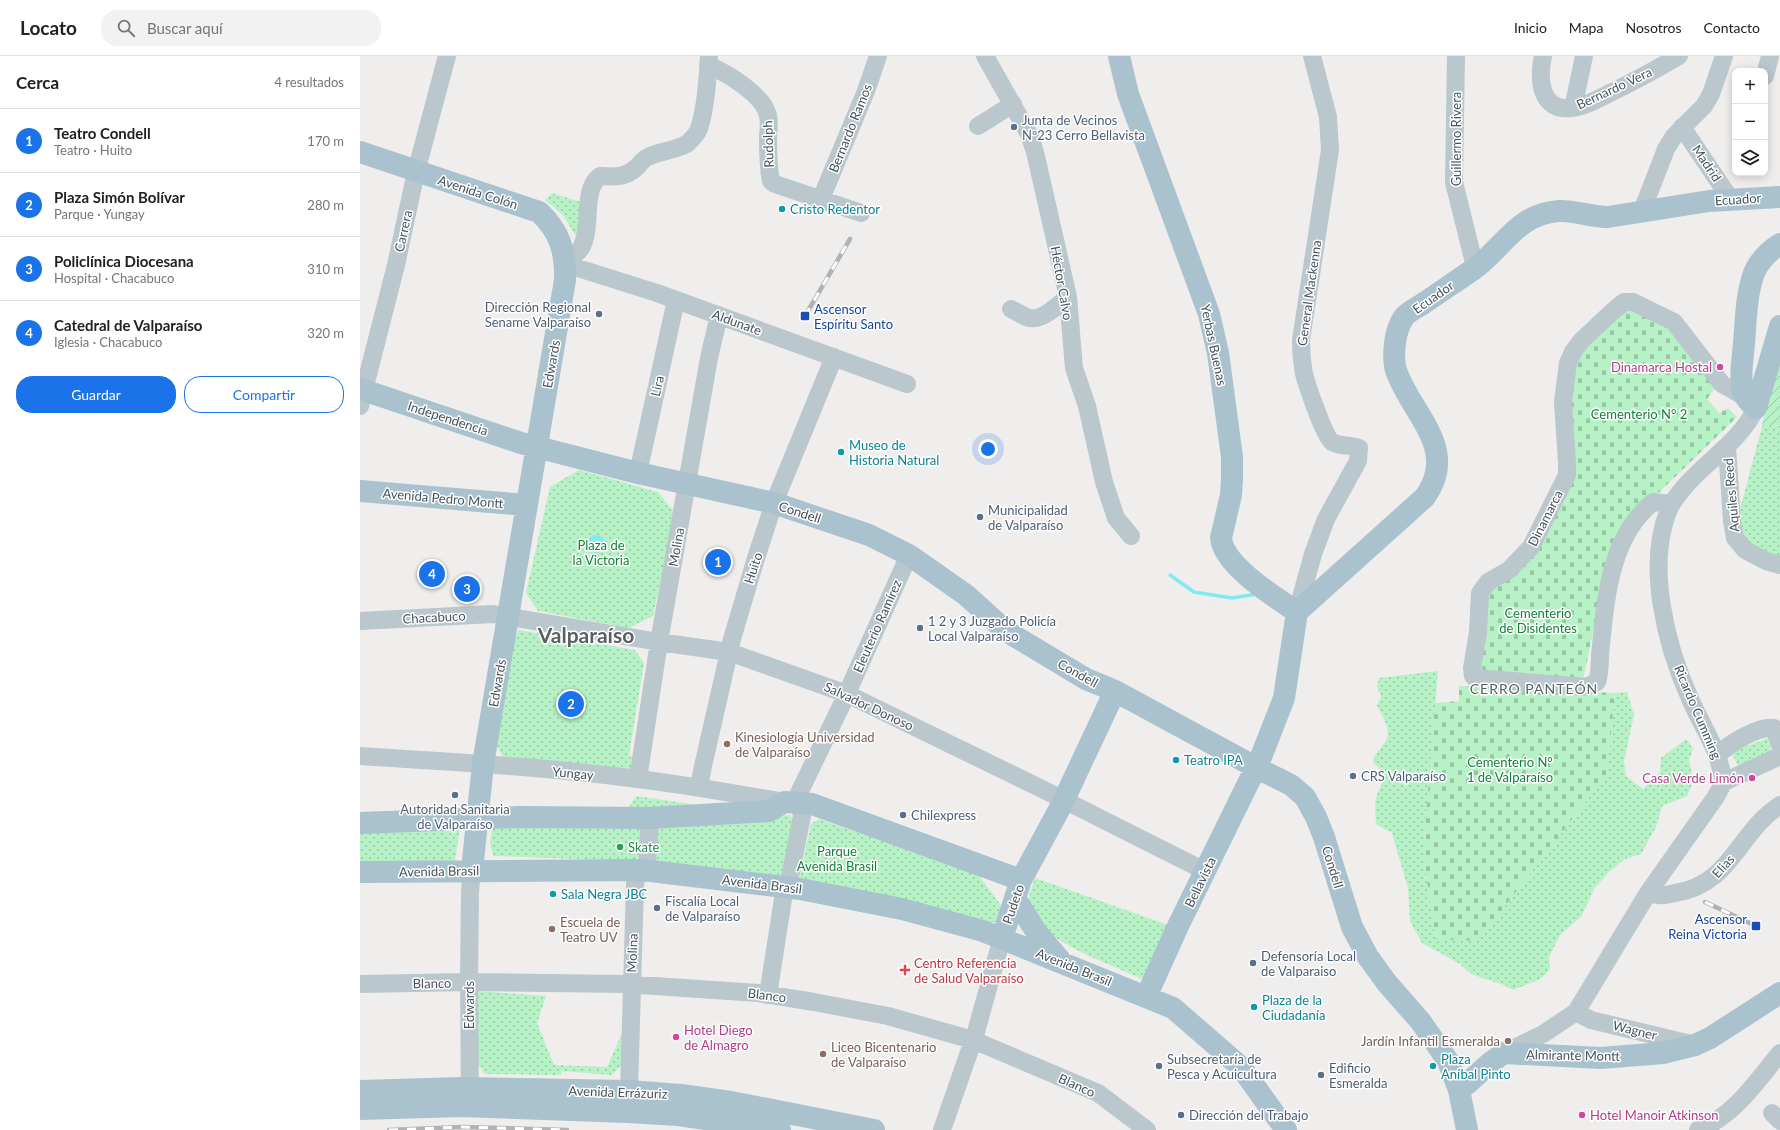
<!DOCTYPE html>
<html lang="es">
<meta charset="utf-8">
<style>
body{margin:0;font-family:Lato,sans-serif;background:#f2f2f2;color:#202124}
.controls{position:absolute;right:12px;top:12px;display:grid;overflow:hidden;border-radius:8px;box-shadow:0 2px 10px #0003}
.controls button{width:36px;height:36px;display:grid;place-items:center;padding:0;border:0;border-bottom:1px solid #e0e0e0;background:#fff;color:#202124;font:20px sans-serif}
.you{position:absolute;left:628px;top:393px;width:14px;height:14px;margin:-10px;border:3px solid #fff;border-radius:50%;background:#1a73e8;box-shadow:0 0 0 6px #1a73e833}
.badge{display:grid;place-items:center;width:26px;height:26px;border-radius:50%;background:#1a73e8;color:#fff;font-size:13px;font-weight:700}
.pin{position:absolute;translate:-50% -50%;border:2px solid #fff;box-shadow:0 1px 4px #0006}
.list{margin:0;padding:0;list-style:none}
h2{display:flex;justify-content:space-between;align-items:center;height:52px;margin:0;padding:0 16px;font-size:17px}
h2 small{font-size:13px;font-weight:400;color:#757577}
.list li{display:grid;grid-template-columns:26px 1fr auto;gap:12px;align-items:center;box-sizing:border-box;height:64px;padding:0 16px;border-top:1px solid #e0e0e0}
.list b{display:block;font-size:15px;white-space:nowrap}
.list p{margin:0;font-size:13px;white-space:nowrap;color:#757577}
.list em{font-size:13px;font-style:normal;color:#757577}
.actions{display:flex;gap:8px;padding:12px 16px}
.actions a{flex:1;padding:9px 0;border:1px solid #1a73e8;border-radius:16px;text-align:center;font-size:14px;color:#1a73e8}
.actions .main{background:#1a73e8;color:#fff}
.icon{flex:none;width:22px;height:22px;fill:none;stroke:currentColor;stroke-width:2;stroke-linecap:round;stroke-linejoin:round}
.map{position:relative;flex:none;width:1420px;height:1074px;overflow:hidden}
header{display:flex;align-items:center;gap:24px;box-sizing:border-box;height:56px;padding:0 20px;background:#fff;border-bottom:1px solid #e0e0e0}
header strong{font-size:19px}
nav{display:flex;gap:22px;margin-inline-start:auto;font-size:14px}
.search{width:280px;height:36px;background:#f2f2f2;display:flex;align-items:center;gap:10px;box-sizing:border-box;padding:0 14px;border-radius:16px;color:#757577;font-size:15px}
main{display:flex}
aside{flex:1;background:#fff}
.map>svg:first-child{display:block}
.grass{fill:url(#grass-dots)}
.cemetery{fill:url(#cemetery-stones)}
.garden{fill:url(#garden-furrows)}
.water{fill:#82e9f1}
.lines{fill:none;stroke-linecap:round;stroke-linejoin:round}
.stream{stroke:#82e9f1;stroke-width:3.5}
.minor{stroke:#bac7cd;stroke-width:18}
.major{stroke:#aac1ce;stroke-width:22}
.rail-casing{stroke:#afb3b8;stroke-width:4.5}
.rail{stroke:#fff;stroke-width:3;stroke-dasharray:9;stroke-linecap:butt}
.service-dot{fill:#5c6f8a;stroke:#fff;stroke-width:1.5}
.culture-dot{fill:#0f9aa8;stroke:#fff;stroke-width:1.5}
.transit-dot{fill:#1a4fb4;stroke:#fff;stroke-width:1.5}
.hotel-dot{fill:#d1479c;stroke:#fff;stroke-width:1.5}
.education-dot{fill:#8d6e63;stroke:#fff;stroke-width:1.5}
.leisure-dot{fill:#2e9e5b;stroke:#fff;stroke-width:1.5}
.health-dot{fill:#e0444e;stroke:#fff;stroke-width:1.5}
.labels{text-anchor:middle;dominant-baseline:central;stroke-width:3;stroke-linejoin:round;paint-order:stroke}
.street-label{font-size:13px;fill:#44535b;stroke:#fff}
.service-label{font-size:13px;fill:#4e5e75;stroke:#fff;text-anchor:start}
.culture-label{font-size:13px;fill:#0d838f;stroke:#fff;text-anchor:start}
.transit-label{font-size:13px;fill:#164399;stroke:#fff;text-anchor:start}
.hotel-label{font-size:13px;fill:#b23c85;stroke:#fff;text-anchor:end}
.park-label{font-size:13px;fill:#11813a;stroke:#fff}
.education-label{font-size:13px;fill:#785e54;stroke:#fff;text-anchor:start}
.leisure-label{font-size:13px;fill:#27864d;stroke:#fff;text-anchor:start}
.health-label{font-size:13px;fill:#be3a42;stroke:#fff;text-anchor:start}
.neighbourhood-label{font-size:14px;letter-spacing:1px;fill:#595f62;stroke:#fff}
.town-label{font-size:21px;font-weight:bold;fill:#595f62;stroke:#fff}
</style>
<header>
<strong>Locato</strong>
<div class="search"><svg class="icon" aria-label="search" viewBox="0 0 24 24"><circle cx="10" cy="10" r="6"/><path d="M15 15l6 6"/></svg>Buscar aquí</div>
<nav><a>Inicio</a><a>Mapa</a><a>Nosotros</a><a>Contacto</a></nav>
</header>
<main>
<aside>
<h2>Cerca<small>4 resultados</small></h2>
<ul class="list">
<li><span class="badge">1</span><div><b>Teatro Condell</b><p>Teatro · Huito</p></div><em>170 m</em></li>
<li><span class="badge">2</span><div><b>Plaza Simón Bolívar</b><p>Parque · Yungay</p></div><em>280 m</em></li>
<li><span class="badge">3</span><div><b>Policlínica Diocesana</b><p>Hospital · Chacabuco</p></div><em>310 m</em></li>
<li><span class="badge">4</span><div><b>Catedral de Valparaíso</b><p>Iglesia · Chacabuco</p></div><em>320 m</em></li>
</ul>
<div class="actions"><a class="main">Guardar</a><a>Compartir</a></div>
</aside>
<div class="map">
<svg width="1420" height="1074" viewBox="0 0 1420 1074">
<defs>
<pattern id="grass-dots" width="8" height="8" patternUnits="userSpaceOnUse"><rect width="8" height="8" fill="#b7f1c6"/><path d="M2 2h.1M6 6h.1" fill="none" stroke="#96c6a4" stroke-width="1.8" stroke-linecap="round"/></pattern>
<pattern id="cemetery-stones" width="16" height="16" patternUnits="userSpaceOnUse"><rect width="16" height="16" fill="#b7f1c6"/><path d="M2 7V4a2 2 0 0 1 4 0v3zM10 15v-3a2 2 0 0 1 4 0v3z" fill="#96c6a4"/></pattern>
<pattern id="garden-furrows" width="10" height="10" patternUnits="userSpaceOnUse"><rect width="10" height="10" fill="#b7f1c6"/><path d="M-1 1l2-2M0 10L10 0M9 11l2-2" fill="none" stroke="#96c6a4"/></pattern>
</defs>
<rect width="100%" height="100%" fill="#f0eded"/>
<path class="grass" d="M192 137 224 147 220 187 203 159 185 144Z
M1420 304V505L1388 494 1377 475 1381 449Z
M219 414 298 436 315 457 293 560 269 572 178 555 166 537 190 431Z
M159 574 275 594 284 607 269 699 276 701 274 713 264 716 143 701 137 690 155 580Z
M1078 615 1063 799 1076 883 1118 885 1247 718 1255 637 1267 636 1274 659 1264 705 1266 720 1283 733 1300 716 1301 702 1326 683 1333 693 1329 704 1333 725 1327 740 1302 750 1296 771 1281 798 1265 803 1249 816 1234 833 1221 861 1200 879 1189 901 1190 914 1180 923 1153 934 1144 929 1111 918 1100 908 1062 887 1050 865 1048 832 1032 777 1016 768C1016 760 1014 750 1016 743 1020 726 1031 721 1013 707 1014 695 1028 689 1028 676 1028 668 1020 657 1017 649L1021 641 1017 630 1019 622Z
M1408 682 1412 699 1378 710 1371 696Z
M276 740 351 751 266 756Z
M430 759 436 766 423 821 294 810V777L300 772Z
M459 763 618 818 642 851 638 866H624L439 825 451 768Z
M274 768 284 775 278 802 273 805 134 800C129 789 129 781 135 769Z
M100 771 95 805 0 812V776Z
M675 822 811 870 782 923C753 909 704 893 682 870 676 863 672 851 668 843Z
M116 935 186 940 177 967 194 1009 247 1011 264 973V1007L251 1019 201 1015V1019L125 1018 116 1005Z"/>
<path class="cemetery" d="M1270 253 1313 273 1355 332 1347 343 1359 357 1368 352 1377 361 1288 447 1247 508 1223 624 1107 618 1114 532 1155 510 1207 413 1215 301 1264 255Z
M1099 630 1255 637 1247 718 1118 885 1076 883 1063 799 1075 647 1099 645Z"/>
<path class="garden" d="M1417 315 1420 316V372L1402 369Z"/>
<path class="water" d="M227 488a9 9 0 1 1 18 0a9 9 0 1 1-18 0Z"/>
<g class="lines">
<path class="stream" d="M810 519 834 536 872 542 897 538"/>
<path class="minor" d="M349 0C348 19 345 58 338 75 336 79 331 84 328 87 316 95 301 94 288 101 283 103 280 108 277 111 265 122 255 121 240 120 221 134 233 172 221 192 217 198 210 203 205 208L297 237 547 328
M625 0 669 78 675 96 708 241 714 312 727 350 744 426 756 462 771 480
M1096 0 1094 126 1115 211
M1183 0C1178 23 1180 56 1212 52 1224 51 1236 44 1246 39 1271 27 1295 14 1319 0
M348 9C367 17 404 39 408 60 410 67 408 75 408 82 408 97 408 110 411 125L415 128 501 157
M1405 20 1410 0
M1213 52 1224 0
M618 70 653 48
M1322 71 1371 144
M461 143 506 35 518 0
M1282 155 1306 93 1314 80 1344 50 1351 38 1364 0
M651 253C657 256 663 260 669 262 683 265 697 249 708 241
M0 350 36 209 56 116 87 0
M1367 391 1372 465 1375 482 1385 494 1406 505 1420 509
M278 417 316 244
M1311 448 1293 446C1251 480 1246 539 1241 589 1239 602 1241 614 1237 626L1226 631 1115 622 1113 620 1112 612 1118 576 1120 537 1128 526 1149 514 1171 491 1207 419V407L1203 346 1208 307 1213 296 1221 285 1253 255 1264 246H1273L1314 266 1362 328 1385 341
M937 556 953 498 966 463 998 405 999 392C990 388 980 391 972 386 964 380 947 329 944 318 942 306 941 296 941 284L970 94 968 61 952 0
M0 565 133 558 299 586 369 596 487 638 682 733 845 815
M0 700C93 706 186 711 278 723 328 729 376 738 425 746
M1357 700C1368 688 1398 670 1414 672L1420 689
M278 723 299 586 349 302 359 259
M1364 726 1420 700
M339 731 343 710 372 583 396 502 414 447 474 301
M1288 837C1298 841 1306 839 1315 837 1371 829 1378 776 1420 749
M0 928 109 926 265 928 398 937 454 946 528 960 613 984 738 1037 787 1074
M408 939 423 843 430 821 442 760 438 739 484 644 549 499
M1216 956 1231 964 1335 989
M1144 997 1183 978 1216 956 1288 837 1355 742 1364 726C1362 717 1360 708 1357 699 1350 681 1339 663 1331 645 1306 590 1284 506 1311 449 1315 442 1321 435 1326 429 1349 403 1381 384 1396 352
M269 1035 275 828 277 821 287 807 290 762
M110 1046 109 926 110 836 112 814
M1412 1057 1420 1065
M582 1074 616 976 642 882
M1338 1074C1374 1060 1396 1026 1420 997"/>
<path class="major" d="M759 0 768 38 849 258 858 297 872 401V423L871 439 861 482C863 509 916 542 937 556
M0 96 179 156C200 175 206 197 205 224L123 708 112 814
M1420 188C1409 195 1399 205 1394 217 1386 239 1386 264 1384 287 1383 301 1380 316 1382 330 1383 340 1388 346 1396 352L1420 270
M0 333 161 387 278 417 414 447 509 479 549 499 606 539 646 575 726 623 755 635 897 712 931 729 945 741 956 761 964 781 992 871 1008 901 1027 927 1061 966 1088 1005 1099 1034 1107 1074
M0 435 166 449
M937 556 1065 441C1099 393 1053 360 1037 317 1033 308 1034 296 1035 287 1036 279 1039 268 1044 261 1048 256 1056 252 1061 249 1079 237 1096 225 1114 213 1145 190 1157 158 1199 155 1213 154 1232 161 1248 161L1349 145 1420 141
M0 767 159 761 290 762 409 755 425 746 452 748 661 824
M0 816 282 814 440 833 542 853 623 875 813 952 881 1011 926 1074
M655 842 677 877 700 904
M642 882 661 824 701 750 755 635
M786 941 818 870 901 701 924 642 937 556
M1099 1034 1108 1027 1130 1007 1144 997 1241 1002 1303 997 1335 989 1350 982 1420 937
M0 1035 102 1032 269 1035 321 1039 371 1046 514 1074
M0 1053 102 1050 268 1056 318 1059 420 1074"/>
<defs>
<path id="rail" d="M445 260 490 183
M1345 846 1396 870
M29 1074 102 1071 207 1074"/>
</defs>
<use href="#rail" class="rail-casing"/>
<use href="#rail" class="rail"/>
</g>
<g class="service-dot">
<circle cx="654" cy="71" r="4"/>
<circle cx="239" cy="258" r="4"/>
<circle cx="620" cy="461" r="4"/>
<circle cx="560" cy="572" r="4"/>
<circle cx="993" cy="720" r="4"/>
<circle cx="95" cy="739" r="4"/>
<circle cx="543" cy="759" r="4"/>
<circle cx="297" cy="852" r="4"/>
<circle cx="893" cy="907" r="4"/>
<circle cx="799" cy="1010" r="4"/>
<circle cx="961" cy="1019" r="4"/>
<circle cx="821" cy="1059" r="4"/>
</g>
<g class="culture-dot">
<circle cx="422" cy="153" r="4"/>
<circle cx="481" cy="396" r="4"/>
<circle cx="816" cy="704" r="4"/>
<circle cx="193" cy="838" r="4"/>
<circle cx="894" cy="951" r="4"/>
<circle cx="1073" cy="1010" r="4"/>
</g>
<g class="transit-dot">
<rect x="440" y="255" width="10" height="10" rx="2"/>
<rect x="1391" y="865" width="10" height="10" rx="2"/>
</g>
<g class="hotel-dot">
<circle cx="1360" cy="311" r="4"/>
<circle cx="1392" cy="722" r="4"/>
<circle cx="316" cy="981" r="4"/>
<circle cx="1222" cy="1059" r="4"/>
</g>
<g class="education-dot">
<circle cx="367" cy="688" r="4"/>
<circle cx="192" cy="873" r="4"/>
<circle cx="1148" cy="985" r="4"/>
<circle cx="463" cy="998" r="4"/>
</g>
<circle class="leisure-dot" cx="260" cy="791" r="4"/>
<path class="health-dot" d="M543 908h4v4h4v4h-4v4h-4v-4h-4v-4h4z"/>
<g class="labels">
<g class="street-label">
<text transform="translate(1254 32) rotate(-25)">Bernardo Vera</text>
<text transform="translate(490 72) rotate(-68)">Bernardo Ramos</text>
<text transform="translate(1096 83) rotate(-90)">Guillermo Rivera</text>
<text transform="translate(408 88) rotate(-92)">Rudolph</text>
<text transform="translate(1347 107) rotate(56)">Madrid</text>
<text transform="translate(118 136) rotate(18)">Avenida Colón</text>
<text transform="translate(1378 143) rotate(-4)">Ecuador</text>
<text transform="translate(43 175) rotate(-78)">Carrera</text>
<text transform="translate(702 227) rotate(80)">Héctor Calvo</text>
<text transform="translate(949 237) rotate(-82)">General Mackenna</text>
<text transform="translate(1073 241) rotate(-35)">Ecuador</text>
<text transform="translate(377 266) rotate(20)">Aldunate</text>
<text transform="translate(854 289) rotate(78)">Yerbas Buenas</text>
<text transform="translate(191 308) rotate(-80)">Edwards</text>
<text transform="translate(297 330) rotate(-77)">Lira</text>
<text transform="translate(88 362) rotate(18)">Independencia</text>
<text transform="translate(1371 439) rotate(-95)">Aquiles Reed</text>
<text transform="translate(83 442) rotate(5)">Avenida Pedro Montt</text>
<text transform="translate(440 456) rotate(18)">Condell</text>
<text transform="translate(1185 462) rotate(-63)">Dinamarca</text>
<text transform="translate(316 491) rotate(-80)">Molina</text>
<text transform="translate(393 512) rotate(-72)">Huito</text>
<text transform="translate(74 561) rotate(-3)">Chacabuco</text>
<text transform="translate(517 570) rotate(-66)">Eleuterio Ramírez</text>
<text transform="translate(718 617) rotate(29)">Condell</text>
<text transform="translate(137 627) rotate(-80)">Edwards</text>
<text transform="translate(509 650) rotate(25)">Salvador Donoso</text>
<text transform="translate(1338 656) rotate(67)">Ricardo Cumming</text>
<text transform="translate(213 717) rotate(5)">Yungay</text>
<text transform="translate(1363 810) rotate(-48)">Elias</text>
<text transform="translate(973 811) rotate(73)">Condell</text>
<text transform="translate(79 815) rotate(-1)">Avenida Brasil</text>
<text transform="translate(840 826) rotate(-64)">Bellavista</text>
<text transform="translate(402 828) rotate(7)">Avenida Brasil</text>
<text transform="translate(653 848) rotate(-71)">Pudeto</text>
<text transform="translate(272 897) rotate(-88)">Molina</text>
<text transform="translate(714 911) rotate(22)">Avenida Brasil</text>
<text transform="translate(72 927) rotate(-1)">Blanco</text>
<text transform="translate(407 939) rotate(7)">Blanco</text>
<text transform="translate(109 949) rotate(-90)">Edwards</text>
<text transform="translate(1275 974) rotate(14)">Wagner</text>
<text transform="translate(1213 999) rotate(1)">Almirante Montt</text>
<text transform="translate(717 1029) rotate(24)">Blanco</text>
<text transform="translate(258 1036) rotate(2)">Avenida Errázuriz</text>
</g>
<g class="service-label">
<text x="662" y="64">Junta de Vecinos<tspan x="662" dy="15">Nº23 Cerro Bellavista</tspan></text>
<text x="231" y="251" text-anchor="end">Dirección Regional<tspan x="231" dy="15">Sename Valparaíso</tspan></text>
<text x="628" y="454">Municipalidad<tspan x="628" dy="15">de Valparaíso</tspan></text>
<text x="568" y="565">1 2 y 3 Juzgado Policía<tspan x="568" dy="15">Local Valparaíso</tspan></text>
<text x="1001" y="720">CRS Valparaíso</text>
<text x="95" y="753" text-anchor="middle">Autoridad Sanitaria<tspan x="95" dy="15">de Valparaíso</tspan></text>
<text x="551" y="759">Chilexpress</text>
<text x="305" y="845">Fiscalía Local<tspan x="305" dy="15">de Valparaíso</tspan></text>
<text x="901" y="900">Defensoría Local<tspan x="901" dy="15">de Valparaiso</tspan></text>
<text x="807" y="1003">Subsecretaría de<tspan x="807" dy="15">Pesca y Acuicultura</tspan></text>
<text x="969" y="1012">Edificio<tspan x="969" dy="15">Esmeralda</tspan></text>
<text x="829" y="1059">Dirección del Trabajo</text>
</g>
<g class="culture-label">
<text x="430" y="153">Cristo Redentor</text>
<text x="489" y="389">Museo de<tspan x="489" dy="15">Historia Natural</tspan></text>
<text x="824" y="704">Teatro IPA</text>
<text x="201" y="838">Sala Negra JBC</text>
<text x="902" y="944">Plaza de la<tspan x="902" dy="15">Ciudadanía</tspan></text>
<text x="1081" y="1003">Plaza<tspan x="1081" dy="15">Aníbal Pinto</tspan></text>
</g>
<g class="transit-label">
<text x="454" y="253">Ascensor<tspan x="454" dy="15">Espíritu Santo</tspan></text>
<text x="1387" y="863" text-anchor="end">Ascensor<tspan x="1387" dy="15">Reina Victoria</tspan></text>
</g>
<g class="hotel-label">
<text x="1352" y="311">Dinamarca Hostal</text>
<text x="1384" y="722">Casa Verde Limón</text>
<text x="324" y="974" text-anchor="start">Hotel Diego<tspan x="324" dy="15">de Almagro</tspan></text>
<text x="1230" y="1059" text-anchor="start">Hotel Manoir Atkinson</text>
</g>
<g class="park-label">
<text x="1279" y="358">Cementerio N° 2</text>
<text x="241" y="489">Plaza de<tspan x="241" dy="15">la Victoria</tspan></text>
<text x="1178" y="557">Cementerio<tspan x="1178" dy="15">de Disidentes</tspan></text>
<text x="1150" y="706">Cementerio N°<tspan x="1150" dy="15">1 de Valparaíso</tspan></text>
<text x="477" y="795">Parque<tspan x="477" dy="15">Avenida Brasil</tspan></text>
</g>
<g class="education-label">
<text x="375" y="681">Kinesiología Universidad<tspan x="375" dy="15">de Valparaíso</tspan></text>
<text x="200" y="866">Escuela de<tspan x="200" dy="15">Teatro UV</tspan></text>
<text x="1140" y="985" text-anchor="end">Jardín Infantil Esmeralda</text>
<text x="471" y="991">Liceo Bicentenario<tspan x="471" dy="15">de Valparaíso</tspan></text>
</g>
<g class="leisure-label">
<text x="268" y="791">Skate</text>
</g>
<g class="health-label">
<text x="554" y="907">Centro Referencia<tspan x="554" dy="15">de Salud Valparaíso</tspan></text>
</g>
<g class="neighbourhood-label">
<text x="1174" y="632">CERRO PANTEÓN</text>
</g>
<g class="town-label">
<text x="226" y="578">Valparaíso</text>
</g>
</g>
</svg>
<div class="controls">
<button>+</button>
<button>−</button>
<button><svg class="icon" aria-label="layers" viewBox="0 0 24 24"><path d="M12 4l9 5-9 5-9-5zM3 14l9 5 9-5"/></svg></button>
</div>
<div class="you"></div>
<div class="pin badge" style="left:358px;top:506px">1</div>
<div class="pin badge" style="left:211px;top:648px">2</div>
<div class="pin badge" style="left:107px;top:533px">3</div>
<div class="pin badge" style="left:72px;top:518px">4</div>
</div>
</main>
